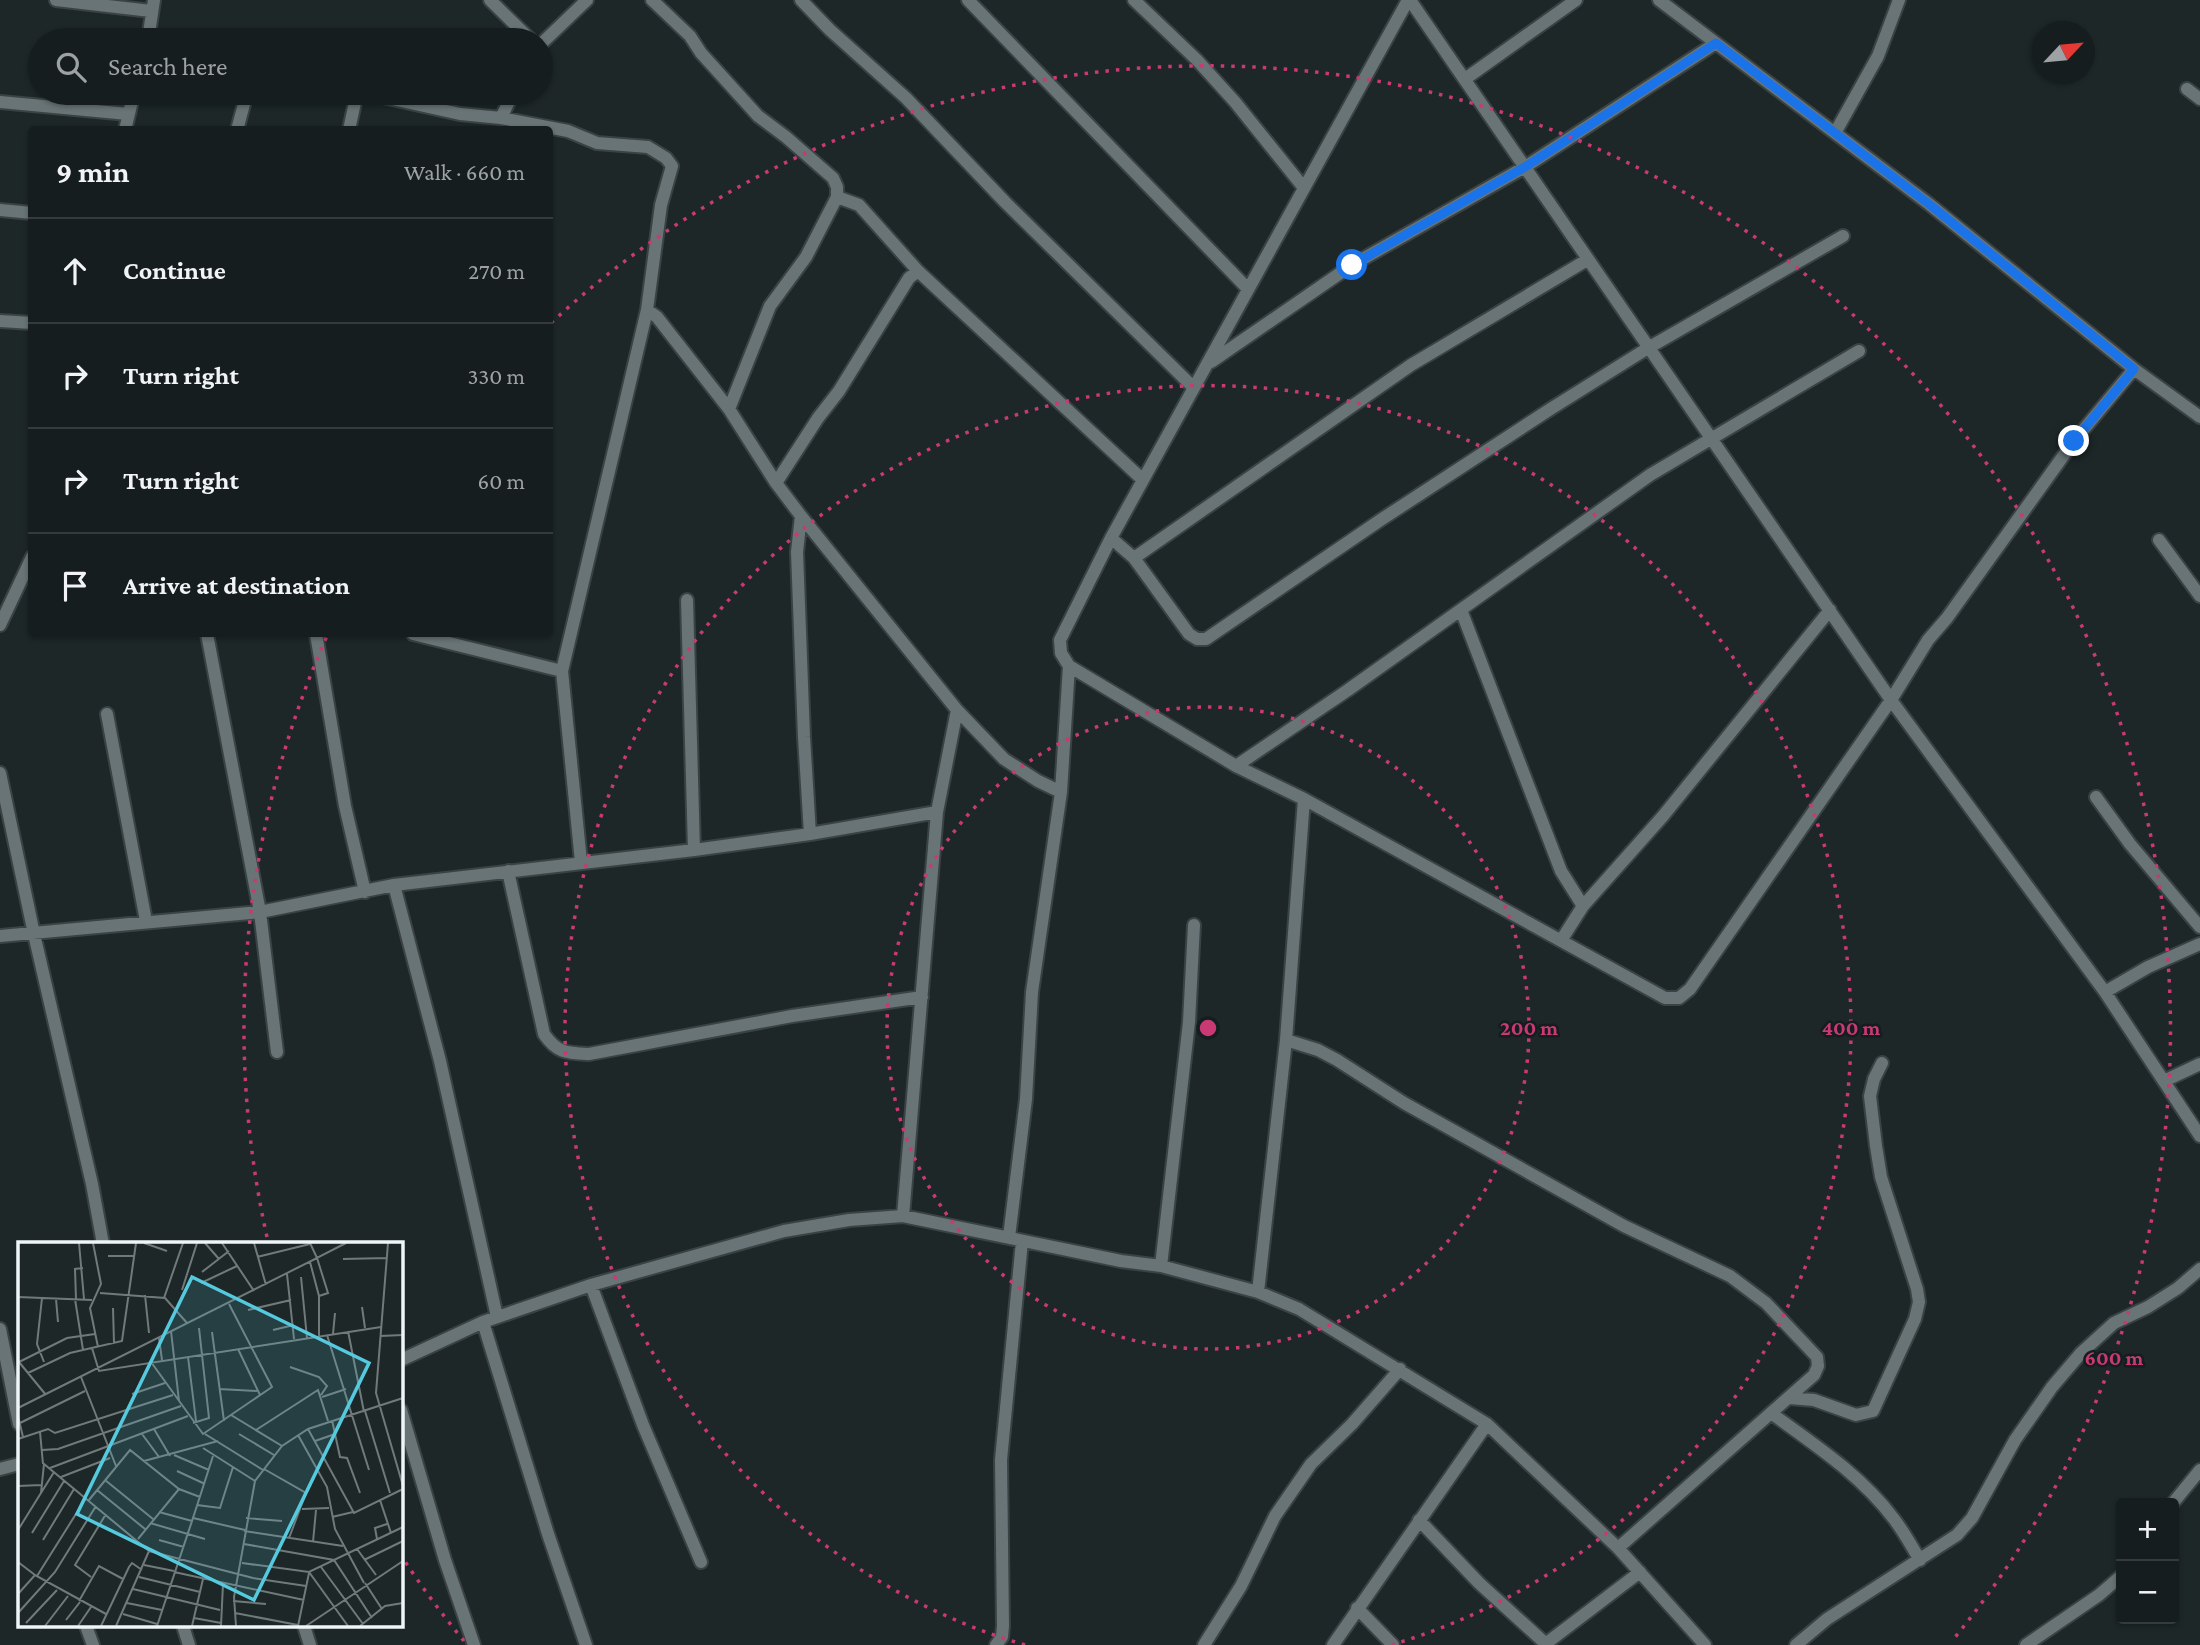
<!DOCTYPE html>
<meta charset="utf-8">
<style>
body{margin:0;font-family:"Crimson Pro",serif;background:#232a2b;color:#f1f3f6}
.controls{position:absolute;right:21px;bottom:21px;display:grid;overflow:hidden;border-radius:7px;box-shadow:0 2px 5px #0004}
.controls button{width:63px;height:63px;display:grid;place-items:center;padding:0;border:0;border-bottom:2px solid #353b3c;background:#161d1e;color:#f1f3f6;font:35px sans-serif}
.compass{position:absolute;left:2032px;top:21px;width:63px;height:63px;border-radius:50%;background:#161d1e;box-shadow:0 2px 5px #0004;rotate:64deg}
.stop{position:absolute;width:21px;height:21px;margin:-16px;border:5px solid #1a73e8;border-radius:50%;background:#fff}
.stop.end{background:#1a73e8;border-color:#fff;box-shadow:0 2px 7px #0008}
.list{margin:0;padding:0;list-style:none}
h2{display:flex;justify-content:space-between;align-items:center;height:91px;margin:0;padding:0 28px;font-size:30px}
h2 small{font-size:23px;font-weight:400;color:#9ea2a4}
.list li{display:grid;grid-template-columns:46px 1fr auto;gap:21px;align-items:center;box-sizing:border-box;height:105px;padding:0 28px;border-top:2px solid #353b3c}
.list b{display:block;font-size:26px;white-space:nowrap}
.list em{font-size:23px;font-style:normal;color:#9ea2a4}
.icon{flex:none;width:38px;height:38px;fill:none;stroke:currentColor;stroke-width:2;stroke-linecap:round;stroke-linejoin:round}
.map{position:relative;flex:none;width:2200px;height:1645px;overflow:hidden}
.search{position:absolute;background:#161d1e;box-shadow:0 2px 5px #0004;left:28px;top:28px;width:525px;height:77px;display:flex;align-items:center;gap:18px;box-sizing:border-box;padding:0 24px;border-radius:38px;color:#9ea2a4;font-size:26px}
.panel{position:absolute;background:#161d1e;box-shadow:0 2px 5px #0004;left:28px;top:126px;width:525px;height:511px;border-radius:7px}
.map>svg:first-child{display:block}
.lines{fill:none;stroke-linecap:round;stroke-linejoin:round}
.minor-casing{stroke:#3a4244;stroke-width:16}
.minor{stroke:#687476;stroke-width:12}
.route{stroke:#1a73e8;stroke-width:9}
.ring{fill:none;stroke:#c93973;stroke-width:3.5;stroke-dasharray:3.5 7}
.inset-road{fill:none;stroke:#717a7b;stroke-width:2}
.view{fill:#55cadf;fill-opacity:0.15;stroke:#55cadf;stroke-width:3.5}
.inset-edge{fill:none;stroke:#f0f6f8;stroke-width:3.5}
.centre{fill:#c93973;stroke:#141d1f;stroke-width:3.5}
.ring-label{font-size:21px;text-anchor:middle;font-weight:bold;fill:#c93973;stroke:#141d1f;stroke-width:5;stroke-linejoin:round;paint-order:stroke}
</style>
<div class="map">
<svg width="2200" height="1645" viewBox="0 0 2200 1645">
<rect width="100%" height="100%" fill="#1d2728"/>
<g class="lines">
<defs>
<path id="minor" d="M56 0 151 11
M490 0 531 40
M652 0 690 36 701 53 758 116 786 137 833 178 837 187V197L806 257 770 306 729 409
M801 0 830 30 906 98 1005 202 1194 388
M968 0 1248 289
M1134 0 1197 60 1235 102 1304 188
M1408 0 1111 538 1060 640 1061 653 1069 666 1236 766 1304 799 1665 998H1679L1690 989 1891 700 1928 640 1947 618 2074 441 2134 369
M1410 0 1891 700 2105 992 2200 1136
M1659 0 1929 204 2134 369 2200 417
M148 40 154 0
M541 44 587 0
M1465 79 1576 0
M2187 89 2200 99
M365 93 460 114 501 118 568 131 597 143 648 147 666 158 672 166 661 205 647 310 562 671 581 862
M0 102 128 114
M501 118 513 93
M125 130 134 93
M237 130 247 93
M349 130 357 93
M1835 133 1878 56 1899 0
M837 197 859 205 918 271 1143 480
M0 210 32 213
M647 310 657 317 729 409 776 483 801 516 957 710 1004 759 1038 781 1061 792
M0 321 32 323
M1211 362 1352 265 1525 167 1716 43
M776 483 818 418 839 391 909 278 918 271
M801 516 797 552 804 737 810 834
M1111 538 1134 558 1189 634 1197 639H1206L1382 519 1552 408 1648 348 1843 236
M2159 540 2200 596
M1134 558 1411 365 1587 260
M687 600 694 850
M1461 610 1561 871 1583 906
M0 625 32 557
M207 634 260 912 277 1052
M316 634 345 806 365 892
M413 634 562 671
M107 714 146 921
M1236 766 1348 690 1650 475 1859 351
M0 773 34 934 92 1184 103 1244
M2096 797 2130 844 2200 927
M508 871 544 1034C557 1053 566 1053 589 1054L792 1016 922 997
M394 885 694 850 810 834 937 812
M0 936 260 912 394 885 440 1061 497 1317
M1562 939 1583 906 1663 816 1830 610
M2105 992 2148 967 2200 944
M1286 1040 1318 1050 1337 1060 1404 1103 1624 1226 1730 1276 1766 1303 1817 1357 1818 1366 1814 1375 1618 1548
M2164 1081 2200 1064
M903 1216 937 812 957 710
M1009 1237 1026 1099 1032 992 1061 792 1069 666
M1161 1266 1189 1022 1194 925
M591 1285 643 1425 701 1562
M1258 1292 1286 1040 1304 799
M483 1322 548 1534 586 1645
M0 1329 19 1424
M401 1360 483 1322 591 1285 784 1231 849 1220 903 1216 1121 1261 1161 1266 1258 1292 1299 1309 1487 1424 1618 1548 1705 1645
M1789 1398 1814 1400 1856 1415 1873 1411 1915 1319 1919 1302 1917 1289 1881 1177 1876 1146 1870 1096 1874 1079 1882 1063
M401 1410 445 1560 474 1645
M1771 1413C1815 1445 1861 1475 1894 1519 1904 1532 1912 1547 1920 1560
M0 1469 19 1464
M2173 1503 2200 1470
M1419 1520 1479 1583 1546 1644
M1357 1608 1393 1645
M86 1626 93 1645
M183 1626 189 1645
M304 1626 310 1645
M996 1645 1002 1637 1003 1626 1001 1460 1022 1241
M1204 1645 1241 1586 1275 1516 1311 1464 1352 1424 1400 1369
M1333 1645 1487 1424
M1544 1645 1640 1572
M1796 1645 1827 1619 1957 1535 1972 1518 2015 1440 2052 1387 2081 1353 2114 1323 2148 1307 2178 1288 2200 1269
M2026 1645 2099 1595 2121 1576"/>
</defs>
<use href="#minor" class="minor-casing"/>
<use href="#minor" class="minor"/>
</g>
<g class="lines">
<path class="route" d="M1352 265 1525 167 1716 43 1929 204 2134 369 2074 441"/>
</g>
<g class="ring">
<circle cx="1208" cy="1028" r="321"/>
<path d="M1025 1645A643 643 0 1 1 1391 1645"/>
<path d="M464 1641A964 964 0 0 1 404 1560M267 1237A964 964 0 0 1 327 636M551 323A964 964 0 0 1 1952 1641"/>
</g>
<g transform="translate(18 1242)">
<rect width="385" height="385" fill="#1d2728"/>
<path class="inset-road" d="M61 1 66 57M75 1 83 42 72 66 80 105M126 1 149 9M187 1 201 17M204 1 236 49M236 1 248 43M292 1 299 16 328 1M370 1 358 151 385 244M90 14H116M239 15 292 2M325 17 369 16M292 20 301 54M184 30 211 9M269 32 276 97M283 35 289 96M183 41 219 24M164 48 179 1M82 51 147 56 169 81M127 53 131 91M0 55 74 58M24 56 19 102 26 120M146 56 165 1M38 57 40 80M57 57 65 108M58 57 57 27 65 26M344 65 347 86M95 66 96 101M230 68 273 58M255 88 276 83M153 89 161 159M330 89 346 170M194 90 206 179M315 92 317 71M309 93 351 228M362 94 385 93M141 96 144 118M74 106 81 129 363 85M220 107 242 153M170 115 178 179M1 120 49 96 77 92M1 120 28 153M133 120 185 192 254 145 211 62M272 125 301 135 309 144 303 153M10 131 52 111 104 99 118 1M63 135 98 224M201 147 239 149M114 152 147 141M304 155 328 147M0 166 299 16 310 51 301 54V94M347 169 372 251M213 173 264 204M0 174 5 195M314 178 322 215 329 216 342 251M2 181 67 149M175 181 191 176 181 86M136 187 152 214M290 187 336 271 385 247M238 188 300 148 310 179M22 190 25 222M124 192 141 215M187 192 245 228M221 192 256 213M280 193 309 245 317 287 346 341M0 197 30 187 37 191 155 153M297 199 317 192M185 206 237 239M24 208 40 207 163 164M156 213 191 228M126 219 200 199M32 226 170 174M246 227 288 251 271 296M159 229 187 242M43 235 92 216M87 238 135 277M0 244 23 243M79 248 127 287M23 251 26 222 131 309 235 336 288 344M71 258 112 208 161 247 182 255M362 258 373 291M179 263 202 266 215 225M284 267 311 266M141 270 174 279M314 275 335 270M175 276 195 214M228 276 264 279M132 281 187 297M0 288 36 230M226 289 325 304M14 291 46 239M120 297 161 247M359 297 357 286 369 282M25 298 56 247M141 298 166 305M295 300 298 268M226 302 316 318 354 376M339 307 358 333M346 318 385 299M0 320 17 333M224 321 291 330 385 285M126 323 156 329M303 325 345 382M156 330 286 358M291 330 330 384M19 334 68 256M73 335 57 323 88 272M121 335 182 350M347 341 364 367M115 347 202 368M0 352 17 333 88 372M61 359 81 324 105 337M215 359 248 362M109 361 144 368M0 371 37 330 78 264M217 371 280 383M105 372 139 382M176 376 203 381M48 378 62 360M8 381 39 348M27 384 50 354M60 384 73 365M83 384 111 325 114 321 124 328M98 384 131 309M139 384 175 276 227 288M174 384 185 337M203 384 205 342M218 384 216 355 237 239 264 204 290 187 385 156M280 384 291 331M288 384 385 319M342 384 367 364 385 361"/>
<path class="view" d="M174 35 351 121 236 358 59 272Z"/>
<rect width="385" height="385" class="inset-edge"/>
</g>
<circle cx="1208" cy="1028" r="10" class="centre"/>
<g class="ring-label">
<text x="1529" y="1035">200 m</text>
<text x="1851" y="1035">400 m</text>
<text x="2114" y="1365">600 m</text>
</g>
</svg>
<div class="controls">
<button>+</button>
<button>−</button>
</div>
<svg class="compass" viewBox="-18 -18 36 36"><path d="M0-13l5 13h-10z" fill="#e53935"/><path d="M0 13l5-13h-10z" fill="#9ea2a4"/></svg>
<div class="stop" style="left:1352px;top:265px"></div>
<div class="stop end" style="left:2074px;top:441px"></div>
<div class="search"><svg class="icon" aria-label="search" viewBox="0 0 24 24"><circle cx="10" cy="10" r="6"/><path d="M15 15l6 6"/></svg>Search here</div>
<section class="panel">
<h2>9 min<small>Walk · 660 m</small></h2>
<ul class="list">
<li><svg class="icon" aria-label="ahead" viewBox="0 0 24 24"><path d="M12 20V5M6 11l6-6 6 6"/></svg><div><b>Continue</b></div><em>270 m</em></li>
<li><svg class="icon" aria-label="right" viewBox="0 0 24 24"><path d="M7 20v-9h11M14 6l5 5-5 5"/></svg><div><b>Turn right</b></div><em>330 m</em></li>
<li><svg class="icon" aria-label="right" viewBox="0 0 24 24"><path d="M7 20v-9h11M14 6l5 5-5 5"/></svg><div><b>Turn right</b></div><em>60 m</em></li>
<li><svg class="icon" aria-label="arrive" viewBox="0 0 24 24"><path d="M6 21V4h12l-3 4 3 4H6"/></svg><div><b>Arrive at destination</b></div></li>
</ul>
</section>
</div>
